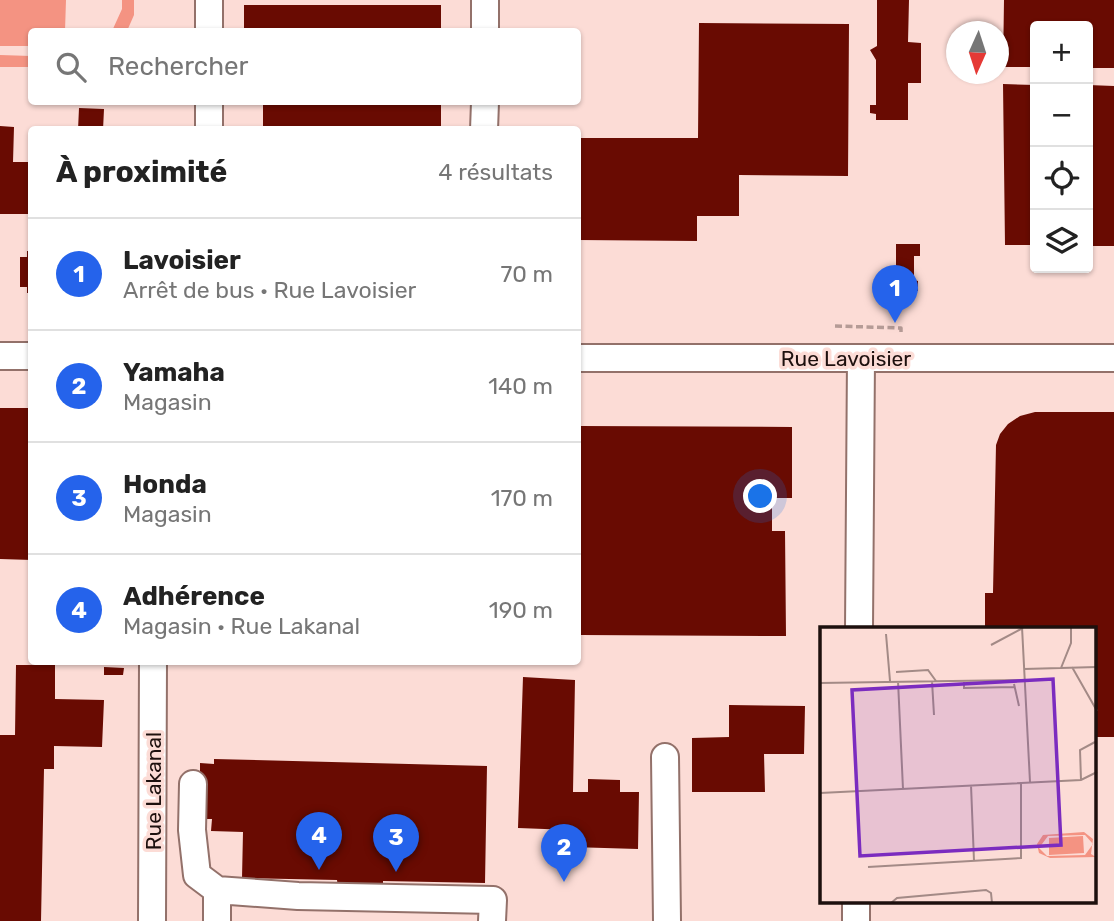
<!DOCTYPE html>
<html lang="fr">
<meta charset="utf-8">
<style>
body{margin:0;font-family:Rubik,sans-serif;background:#f6f6f6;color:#222}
.controls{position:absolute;right:21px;top:21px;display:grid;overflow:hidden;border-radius:7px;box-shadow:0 2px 5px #0004}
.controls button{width:63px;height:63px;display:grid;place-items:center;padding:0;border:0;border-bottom:2px solid #e0e0e0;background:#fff;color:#222;font:35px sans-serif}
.compass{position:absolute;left:946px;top:21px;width:63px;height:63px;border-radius:50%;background:#fff;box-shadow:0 2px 5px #0004;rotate:183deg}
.you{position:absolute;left:761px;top:497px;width:24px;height:24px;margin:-18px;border:5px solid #fff;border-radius:50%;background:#1a73e8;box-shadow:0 0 0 10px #1a73e833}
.badge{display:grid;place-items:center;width:46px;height:46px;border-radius:50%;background:#2563eb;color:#fff;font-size:23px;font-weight:700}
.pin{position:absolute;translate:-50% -58px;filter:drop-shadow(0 2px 4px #0008)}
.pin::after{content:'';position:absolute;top:37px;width:24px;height:21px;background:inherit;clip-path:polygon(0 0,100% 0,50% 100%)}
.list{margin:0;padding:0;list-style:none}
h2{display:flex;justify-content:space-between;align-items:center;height:91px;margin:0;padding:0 28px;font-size:30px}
h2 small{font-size:23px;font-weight:400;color:#767676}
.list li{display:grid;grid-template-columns:46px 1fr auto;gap:21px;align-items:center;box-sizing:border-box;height:112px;padding:0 28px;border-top:2px solid #e0e0e0}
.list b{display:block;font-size:26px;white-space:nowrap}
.list p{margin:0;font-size:23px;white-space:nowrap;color:#767676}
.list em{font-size:23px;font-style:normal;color:#767676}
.icon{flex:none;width:38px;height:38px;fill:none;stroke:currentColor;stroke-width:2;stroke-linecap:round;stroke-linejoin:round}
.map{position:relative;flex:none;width:1114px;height:921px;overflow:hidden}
.search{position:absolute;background:#fff;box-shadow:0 2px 5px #0004;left:28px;top:28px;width:553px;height:77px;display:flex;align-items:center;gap:18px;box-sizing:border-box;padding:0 24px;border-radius:7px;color:#767676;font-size:26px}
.panel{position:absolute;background:#fff;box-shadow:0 2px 5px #0004;left:28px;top:126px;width:553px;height:539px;border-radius:7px}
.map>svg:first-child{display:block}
.green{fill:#f49382}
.building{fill:#690b02}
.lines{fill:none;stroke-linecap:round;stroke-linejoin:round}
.minor-casing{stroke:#93716a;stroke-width:30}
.path{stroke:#b59b96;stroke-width:3.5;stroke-dasharray:7 3.5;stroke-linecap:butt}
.minor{stroke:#fff;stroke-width:26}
.labels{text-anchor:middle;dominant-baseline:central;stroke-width:7;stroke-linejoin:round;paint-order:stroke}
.street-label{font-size:21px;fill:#1d100e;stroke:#fcdcd6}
.inset-road{fill:none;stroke:#a38a86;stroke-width:2}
.view{fill:#7b2cbf;fill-opacity:0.15;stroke:#7b2cbf;stroke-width:3.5}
.inset-edge{fill:none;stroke:#1d100e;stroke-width:3.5}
</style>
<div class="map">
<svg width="1114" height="921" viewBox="0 0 1114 921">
<rect width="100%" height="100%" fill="#fcdcd6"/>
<path class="green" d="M0 0H66L65 31 32 32 31 46H0Z
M122 0H134V15L127 31H112L122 9Z
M0 55 31 56V67H0Z"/>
<path class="building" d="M877 0H909L908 42 921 43V83H908V120H876V114L870 113V105H876V60L870 50 877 46Z
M1004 0H1114V68H1088V26H1035V67H1003Z
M244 5H441V32H244Z
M699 23 849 24 848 176 739 175V216H697V241L578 240V138H698Z
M1003 84 1035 85V245H1005Z
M1088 85 1114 86V246H1088Z
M263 102H441V130H263Z
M79 108 104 109 103 130H78Z
M0 126 14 127 13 162H32V214H0Z
M896 244H920V256H914V280L918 281V291L896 290Z
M27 251H32V293H27V287H20V257H27Z
M0 408H32V560L0 559Z
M1035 412H1114V737H1095V629H985V593H993L996 445 1000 434 1008 424 1020 416Z
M578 426 792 427V498H772V531H785L786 636 580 635V645H578Z
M16 665H55V699L104 700 102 747 54 746V769H44L41 921H0V735H15Z
M104 667 124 668 123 675H104Z
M523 677 575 680 573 792H588V779L620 780V792H639L638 849 571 847V830L518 828Z
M729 705 805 706 804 754H764L765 792H692V738L729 737Z
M214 759 487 766 485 883 383 881V887H338L337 880 242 878 243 832 211 831 212 819H200V763L214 764Z"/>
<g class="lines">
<defs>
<path id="minor" d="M209 32V0
M485 32V0
M209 102V130
M484 130 485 102
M0 356H32
M578 358H1114
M859 629 861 358
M665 757 667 921
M193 784 192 830 197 875 217 890V921
M217 890 298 896 493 900 492 921
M152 921 153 662
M856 921V902"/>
</defs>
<use href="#minor" class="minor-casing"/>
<path class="path" d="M835 326 901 328V335"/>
<use href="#minor" class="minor"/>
</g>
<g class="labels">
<g class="street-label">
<text x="846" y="358">Rue Lavoisier</text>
<text transform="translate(153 791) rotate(-90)">Rue Lakanal</text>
</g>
</g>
<g transform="translate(820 627)">
<rect width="276" height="276" fill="#fcdcd6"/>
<path d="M264 205 273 212 271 227 276 230 230 231 219 226 217 217 223 208ZM265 208 273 217 265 228 227 229 219 221 228 209ZM263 209 264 226 229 228V211Z" fill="#f49382" fill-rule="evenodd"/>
<path class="inset-road" d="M202 0 210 155M66 7 70 54M171 18 203 1M252 40 277 84M241 41 251 16V0M204 42 277 40M76 45 108 43 116 54M78 54 83 162M112 54 114 88M144 54V61L194 60M0 56 205 53M194 57 199 79M261 153 260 123 275 115M151 158 154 234M0 166 261 153 277 145M48 240 201 231V156M71 276 77 271 166 263 171 266 172 276M206 276H237"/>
<path class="view" d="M233 52 241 218 40 229 32 63Z"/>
<rect width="276" height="276" class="inset-edge"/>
</g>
</svg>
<div class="controls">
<button>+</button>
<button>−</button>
<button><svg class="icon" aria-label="locate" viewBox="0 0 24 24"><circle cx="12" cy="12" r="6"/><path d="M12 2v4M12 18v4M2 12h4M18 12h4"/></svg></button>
<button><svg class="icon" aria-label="layers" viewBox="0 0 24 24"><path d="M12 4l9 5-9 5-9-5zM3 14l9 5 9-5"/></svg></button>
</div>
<svg class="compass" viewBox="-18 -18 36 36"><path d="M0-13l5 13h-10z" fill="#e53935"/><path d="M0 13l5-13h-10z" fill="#767676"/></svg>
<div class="you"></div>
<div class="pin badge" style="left:895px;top:323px">1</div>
<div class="pin badge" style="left:564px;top:882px">2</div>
<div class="pin badge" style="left:396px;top:872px">3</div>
<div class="pin badge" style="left:319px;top:870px">4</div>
<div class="search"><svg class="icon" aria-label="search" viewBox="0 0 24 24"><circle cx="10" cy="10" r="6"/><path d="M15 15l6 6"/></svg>Rechercher</div>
<section class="panel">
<h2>À proximité<small>4 résultats</small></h2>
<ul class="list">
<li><span class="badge">1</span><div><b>Lavoisier</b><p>Arrêt de bus · Rue Lavoisier</p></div><em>70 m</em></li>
<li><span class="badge">2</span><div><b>Yamaha</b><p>Magasin</p></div><em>140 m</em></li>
<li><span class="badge">3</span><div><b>Honda</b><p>Magasin</p></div><em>170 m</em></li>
<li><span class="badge">4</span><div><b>Adhérence</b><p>Magasin · Rue Lakanal</p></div><em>190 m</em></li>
</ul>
</section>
</div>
